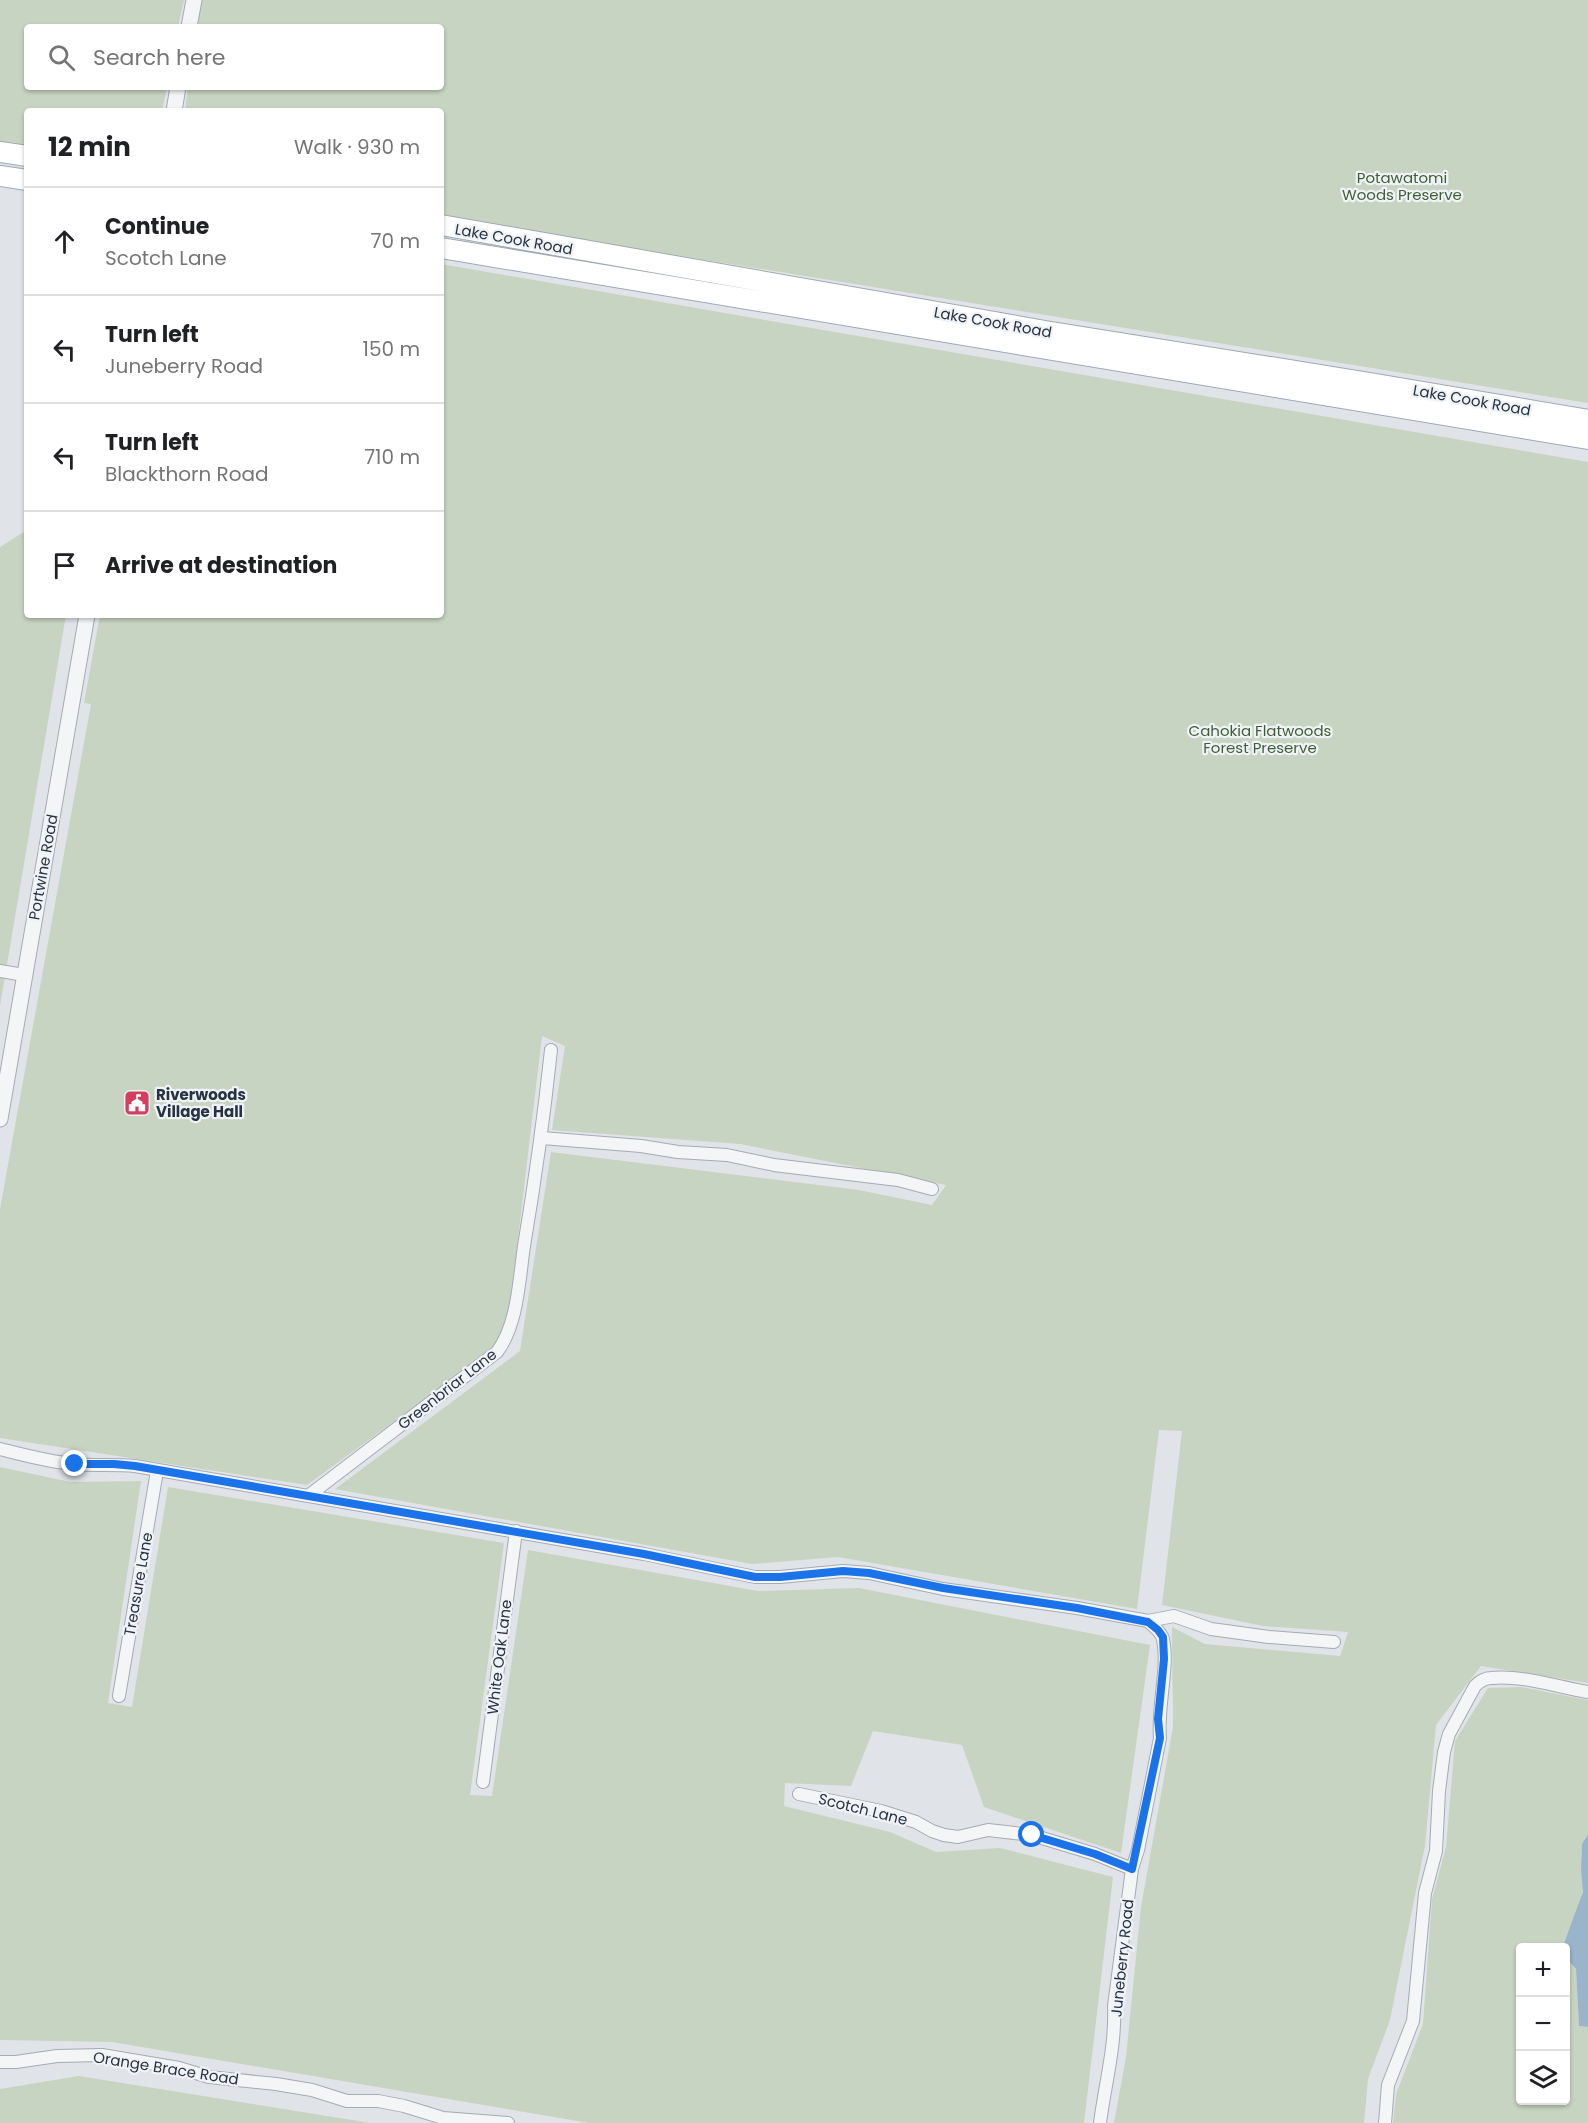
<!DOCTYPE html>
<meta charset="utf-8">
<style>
body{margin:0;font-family:Poppins,sans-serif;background:#f6f6f6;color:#202124}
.controls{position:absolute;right:18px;bottom:18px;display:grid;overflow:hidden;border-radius:6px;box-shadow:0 2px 4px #0004}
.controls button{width:54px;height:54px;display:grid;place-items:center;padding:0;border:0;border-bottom:2px solid #e0e0e0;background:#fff;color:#202124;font:30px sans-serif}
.stop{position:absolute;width:18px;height:18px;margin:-14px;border:4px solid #1a73e8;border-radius:50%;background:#fff}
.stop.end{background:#1a73e8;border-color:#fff;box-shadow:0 2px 6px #0008}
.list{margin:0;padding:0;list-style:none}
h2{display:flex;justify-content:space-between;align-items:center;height:78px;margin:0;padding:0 24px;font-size:26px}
h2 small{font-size:20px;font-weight:400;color:#757577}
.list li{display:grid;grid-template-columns:39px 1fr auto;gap:18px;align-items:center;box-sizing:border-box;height:108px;padding:0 24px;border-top:2px solid #e0e0e0}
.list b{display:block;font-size:22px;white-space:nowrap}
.list p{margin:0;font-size:20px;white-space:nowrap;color:#757577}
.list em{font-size:20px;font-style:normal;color:#757577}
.icon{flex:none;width:33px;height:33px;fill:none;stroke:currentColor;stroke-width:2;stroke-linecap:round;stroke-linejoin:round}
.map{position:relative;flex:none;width:1588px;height:2123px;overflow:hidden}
.search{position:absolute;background:#fff;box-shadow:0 2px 4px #0004;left:24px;top:24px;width:420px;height:66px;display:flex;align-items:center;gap:15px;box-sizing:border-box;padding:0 21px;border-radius:6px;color:#757577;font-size:22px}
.panel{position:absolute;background:#fff;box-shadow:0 2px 4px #0004;left:24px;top:108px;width:420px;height:510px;border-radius:6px}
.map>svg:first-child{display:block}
.green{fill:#c7d4c1}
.water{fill:#99b4cb}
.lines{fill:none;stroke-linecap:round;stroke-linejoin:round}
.minor-casing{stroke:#a5abb3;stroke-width:14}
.tertiary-casing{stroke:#a5abb3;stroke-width:17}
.primary-casing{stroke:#9fa9b6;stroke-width:22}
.minor{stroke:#f3f5f7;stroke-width:12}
.tertiary{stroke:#f3f5f7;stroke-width:15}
.primary{stroke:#fff;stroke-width:20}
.route{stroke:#1a73e8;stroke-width:8}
.labels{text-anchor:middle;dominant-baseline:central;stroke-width:4.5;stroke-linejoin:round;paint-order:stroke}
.park-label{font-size:15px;fill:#3f5e35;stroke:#eff3f7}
.street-label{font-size:15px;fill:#283341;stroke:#eff3f7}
.poi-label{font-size:15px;font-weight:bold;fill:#283341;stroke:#eff3f7;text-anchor:start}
</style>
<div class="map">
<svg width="1588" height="2123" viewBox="0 0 1588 2123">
<rect width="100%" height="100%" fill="#e0e4e9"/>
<path class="green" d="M0 0H184L178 27H27V87H167L162 111H27V146L0 141Z
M201 0H1588V403L533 232 441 214V111H185L188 87H441V27H197Z
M441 264 1588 462V1683L1481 1666 1436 1725 1425 1846 1390 2020 1368 2079 1364 2123H1114L1126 2057 1141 1907 1173 1727 1172 1627 1205 1644 1340 1656 1348 1632 1263 1626 1162 1605 1182 1431 1159 1430 1137 1609 838 1557 752 1564 335 1489 520 1351 551 1152 859 1190 932 1205 946 1185 740 1144 552 1130 565 1046 542 1036 506 1340 307 1485 0 1438V1209L91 704 84 703 100 615H441Z
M27 530V615H66L0 1006V547Z
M0 1467 70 1482 141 1481 108 1703 132 1707 168 1487 504 1543 470 1795 492 1796 528 1550 758 1591 859 1588 1150 1645 1121 1853 984 1807 962 1745 873 1731 851 1786 785 1783 784 1806 890 1832 936 1852 1000 1848 1113 1877 1084 2123H589L112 2042 0 2040Z
M1521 1687 1588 1700V1834C1574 1857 1587 1873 1582 1894 1579 1910 1570 1927 1564 1942L1565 1947 1520 1948V2100H1566V1951V1958L1576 1969 1579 2026 1588 2027V2123H1393L1396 2094 1423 2024 1432 1899 1446 1847 1455 1741 1488 1688Z
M79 2076 371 2123H0V2089Z"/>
<path class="water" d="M1588 1834V2027L1579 2026 1576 1969 1566 1958 1564 1943 1583 1892 1581 1868 1582 1844Z"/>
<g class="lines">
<defs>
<path id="minor" d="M0 971 24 975
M542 1138 641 1146 678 1152 727 1155 774 1165 898 1180 932 1189
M0 1449C24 1455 49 1462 74 1464 94 1466 114 1464 135 1466L644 1554 755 1577H780L843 1571 869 1573 943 1589 1077 1608 1148 1621 1174 1616 1211 1629 1269 1637 1334 1642
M308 1496 497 1352C518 1324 519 1280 524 1246 535 1181 544 1116 551 1050
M119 1696 157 1471
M483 1782 516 1531
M799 1794 881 1811 916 1822 932 1831 944 1835 958 1837 988 1830 1032 1835 1095 1854 1132 1869
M0 2062H16L57 2056 102 2055 179 2068 209 2077 276 2084 312 2090 347 2101H378L404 2106 443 2118 508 2123
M1100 2123C1105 2084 1116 2045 1114 2006L1132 1869 1138 1850 1160 1738C1157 1707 1169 1667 1163 1639 1161 1631 1153 1626 1148 1621
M1385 2123 1388 2085 1413 2021 1425 1893 1436 1851 1439 1791 1444 1752 1449 1734 1475 1686C1479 1682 1484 1678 1491 1678 1523 1675 1557 1687 1588 1692"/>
<path id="tertiary" d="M189 27 194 0
M174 111 178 87
M0 1119 87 615"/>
<path id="primary" d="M0 152 27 156
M0 176 27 180
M441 225 1045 331 1370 383 1588 420
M441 248 1588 439"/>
</defs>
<use href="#minor" class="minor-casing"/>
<use href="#tertiary" class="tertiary-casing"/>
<use href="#primary" class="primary-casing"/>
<use href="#minor" class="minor"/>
<use href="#tertiary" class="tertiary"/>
<use href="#primary" class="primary"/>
</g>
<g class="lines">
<path class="route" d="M75 1464H114L135 1466 644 1554 755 1577H780L843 1571 869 1573 943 1588 1077 1608 1148 1622 1158 1630 1163 1637 1164 1659 1158 1719 1160 1738 1132 1869 1095 1854 1032 1835"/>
</g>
<defs>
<symbol id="civic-square" viewBox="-11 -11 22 22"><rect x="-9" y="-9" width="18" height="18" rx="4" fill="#d3405f" stroke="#eff3f7"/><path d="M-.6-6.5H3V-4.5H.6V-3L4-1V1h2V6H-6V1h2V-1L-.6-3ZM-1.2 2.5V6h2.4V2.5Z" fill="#fff"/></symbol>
</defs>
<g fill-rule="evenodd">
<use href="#civic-square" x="122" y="1088" width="30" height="30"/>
</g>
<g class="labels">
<g class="park-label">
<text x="1402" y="177">Potawatomi<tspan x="1402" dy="17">Woods Preserve</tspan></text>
<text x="1260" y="730">Cahokia Flatwoods<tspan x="1260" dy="17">Forest Preserve</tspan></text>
</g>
<g class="street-label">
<text transform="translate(514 239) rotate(10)">Lake Cook Road</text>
<text transform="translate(993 322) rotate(10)">Lake Cook Road</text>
<text transform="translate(1472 400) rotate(10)">Lake Cook Road</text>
<text transform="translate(43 867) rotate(-80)">Portwine Road</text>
<text transform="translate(447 1389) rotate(-38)">Greenbriar Lane</text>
<text transform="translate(138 1584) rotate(-80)">Treasure Lane</text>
<text transform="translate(499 1657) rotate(-83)">White Oak Lane</text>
<text transform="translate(863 1809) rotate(14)">Scotch Lane</text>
<text transform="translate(1122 1958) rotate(-84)">Juneberry Road</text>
<text transform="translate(166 2068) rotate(9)">Orange Brace Road</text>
</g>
<g class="poi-label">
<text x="156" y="1094">Riverwoods<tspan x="156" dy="17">Village Hall</tspan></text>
</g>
</g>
</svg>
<div class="controls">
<button>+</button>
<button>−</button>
<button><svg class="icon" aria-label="layers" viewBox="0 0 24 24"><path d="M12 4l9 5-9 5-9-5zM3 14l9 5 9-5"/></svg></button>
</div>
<div class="stop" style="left:1032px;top:1835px"></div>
<div class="stop end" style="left:75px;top:1464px"></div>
<div class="search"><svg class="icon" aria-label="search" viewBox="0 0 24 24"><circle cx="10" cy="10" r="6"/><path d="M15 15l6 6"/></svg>Search here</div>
<section class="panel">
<h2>12 min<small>Walk · 930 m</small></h2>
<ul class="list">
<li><svg class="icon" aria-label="ahead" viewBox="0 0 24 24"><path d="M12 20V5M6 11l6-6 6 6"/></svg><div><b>Continue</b><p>Scotch Lane</p></div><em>70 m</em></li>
<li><svg class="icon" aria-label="left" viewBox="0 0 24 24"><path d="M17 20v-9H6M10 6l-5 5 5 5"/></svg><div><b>Turn left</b><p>Juneberry Road</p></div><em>150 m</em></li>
<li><svg class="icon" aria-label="left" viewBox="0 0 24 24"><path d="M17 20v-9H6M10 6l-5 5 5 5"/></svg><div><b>Turn left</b><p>Blackthorn Road</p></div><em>710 m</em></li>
<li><svg class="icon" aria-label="arrive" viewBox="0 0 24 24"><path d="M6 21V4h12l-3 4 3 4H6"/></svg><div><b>Arrive at destination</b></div></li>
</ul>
</section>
</div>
